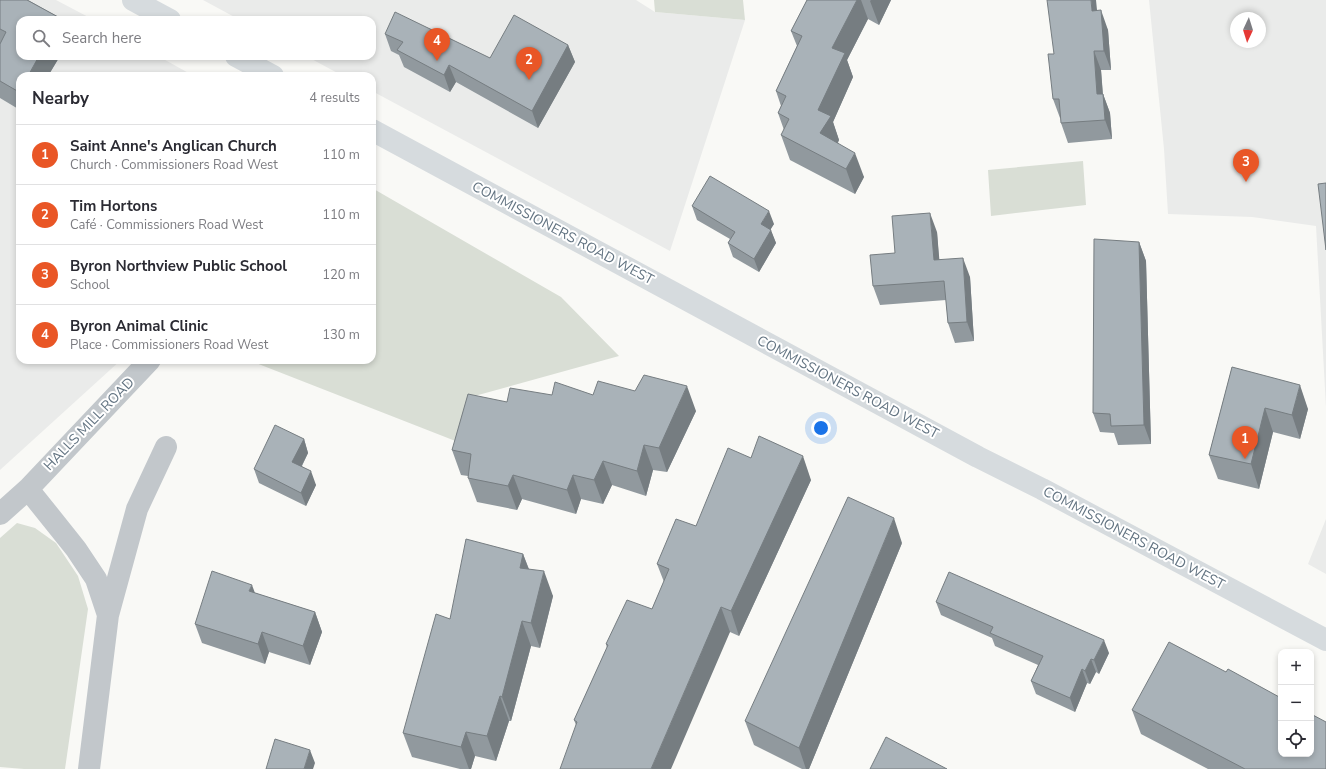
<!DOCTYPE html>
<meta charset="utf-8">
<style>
body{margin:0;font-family:"Nunito Sans",sans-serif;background:#f2f2f3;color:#2b2b33}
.controls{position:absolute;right:12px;bottom:12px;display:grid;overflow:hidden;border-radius:8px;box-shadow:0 2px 6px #0003}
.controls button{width:36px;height:36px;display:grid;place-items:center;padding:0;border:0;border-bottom:1px solid #e1e1e2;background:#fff;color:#2b2b33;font:20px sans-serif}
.compass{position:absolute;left:1230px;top:12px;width:36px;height:36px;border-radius:50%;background:#fff;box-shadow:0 2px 6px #0003;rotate:184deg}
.you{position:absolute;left:821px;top:428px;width:14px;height:14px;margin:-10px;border:3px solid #fff;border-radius:50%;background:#1a73e8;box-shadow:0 0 0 6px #1a73e833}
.badge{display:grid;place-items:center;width:26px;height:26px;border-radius:50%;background:#e95626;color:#fff;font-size:13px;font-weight:700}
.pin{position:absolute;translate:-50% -33px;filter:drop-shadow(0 1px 2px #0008)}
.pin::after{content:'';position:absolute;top:21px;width:14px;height:12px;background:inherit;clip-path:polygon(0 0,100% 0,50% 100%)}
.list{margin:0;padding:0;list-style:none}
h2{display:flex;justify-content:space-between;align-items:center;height:52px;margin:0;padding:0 16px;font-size:17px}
h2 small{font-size:13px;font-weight:400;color:#7c7c81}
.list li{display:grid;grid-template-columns:26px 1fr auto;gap:12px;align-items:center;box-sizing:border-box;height:60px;padding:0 16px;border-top:1px solid #e1e1e2}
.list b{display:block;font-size:15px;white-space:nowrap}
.list p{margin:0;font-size:13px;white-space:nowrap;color:#7c7c81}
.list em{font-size:13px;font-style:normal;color:#7c7c81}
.icon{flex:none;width:22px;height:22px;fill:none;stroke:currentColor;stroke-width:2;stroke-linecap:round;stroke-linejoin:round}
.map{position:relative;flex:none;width:1326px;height:769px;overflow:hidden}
.search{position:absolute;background:#fff;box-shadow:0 2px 6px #0003;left:16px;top:16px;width:360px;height:44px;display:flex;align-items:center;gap:10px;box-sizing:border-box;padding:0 14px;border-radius:12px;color:#7c7c81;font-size:15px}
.panel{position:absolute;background:#fff;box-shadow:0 2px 6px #0003;left:16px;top:72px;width:360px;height:292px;border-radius:12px}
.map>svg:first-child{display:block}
.built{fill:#eaebea;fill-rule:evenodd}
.green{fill:#d9ded5}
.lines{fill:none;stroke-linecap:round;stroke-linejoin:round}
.minor{stroke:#c2c7cb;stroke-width:22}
.secondary{stroke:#d6dbde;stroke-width:22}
.wall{fill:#91999e}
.shaded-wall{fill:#767d81}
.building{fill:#a9b2b8;stroke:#767d81}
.labels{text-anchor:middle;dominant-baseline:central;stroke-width:4;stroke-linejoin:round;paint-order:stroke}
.street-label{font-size:14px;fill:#637482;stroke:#fff}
</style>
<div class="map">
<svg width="1326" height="769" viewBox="0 0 1326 769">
<rect width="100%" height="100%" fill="#f9f9f6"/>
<path class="built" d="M0 0H56L94 20H20V56H158L194 76H20V360H121L0 470Z
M203 0H636L655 12 745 20 670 251 372 91V76H343L306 56H372V20H240Z
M1149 0H1326V407L1316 226 1252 217 1168 214 1164 149ZM1236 18H1260V42H1236Z
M1326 519V574L1308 564Z"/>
<path class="green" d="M654 0H743L745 20 655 12Z
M1083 161 1086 205 991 216 988 170Z
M372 188 561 297 619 356 471 397 458 442 248 360H372Z
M17 523 35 528 56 543 78 576 88 609 65 769H24L0 767V538Z"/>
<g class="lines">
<path class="minor" d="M28 489 76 549 96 579 108 615
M0 514 28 489 150 360
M89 769 108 615 137 509 166 447"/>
<path class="secondary" d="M133 0 170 20
M236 56 273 76
M372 130 978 457 1042 489 1326 640"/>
</g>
<path class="wall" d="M0 0H28L60 18 61 20H20V56H60L48 76H20V110L0 98Z
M807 0H891L879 25 868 19 847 60 853 77 833 122 839 140 838 143 864 177 855 194 790 160 781 135 784 130 778 113 781 106 776 91 797 46 791 31Z
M1097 11 1108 30 1111 70H1101L1103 94 1110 113 1112 139 1068 143 1061 123V118H1060L1053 99 1054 54Z
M385 34 490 58 568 45 575 62 538 128 456 82 450 92 404 67 399 55 391 51Z
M692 206 774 224 770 229 776 243 759 272 733 257 728 243 730 239 697 220Z
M937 232 939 260 970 277 974 341 955 343 948 323 946 300 880 305 873 286 895 253Z
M1139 242 1146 261 1151 444 1118 445 1114 433 1100 432 1093 413Z
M1232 367 1308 409 1300 439 1273 432 1259 489 1218 479 1209 455Z
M552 395H593L696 411 667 472 653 470 646 496 612 485 603 504 581 499 576 514 522 499 517 510 477 502 468 478V476L461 475 452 450 507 402Z
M304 439 308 453 302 466 316 485 306 506 259 483 254 469Z
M751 458 811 480 739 636 730 632 576 725 574 720 607 648 606 644 652 609 664 582 657 564 696 526Z
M902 543 809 769H802L754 745 745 721Z
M523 554 529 569 553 596 540 648 531 646 511 721H509L496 761 475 756 471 769H460L412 757 403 733 450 619Z
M255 593 315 612 322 632 310 665 269 652 265 664 202 643 195 624Z
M936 602 1109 653 1099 674 1096 672 1090 684 1087 683 1075 712 1036 694 1031 681 1038 665 995 646 992 638 941 615Z
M1132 710 1326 769H1208L1141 734Z"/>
<path class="shaded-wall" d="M857 0H861L868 19 847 60 853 77 833 122 839 140 829 157 820 133 818 110 832 48Z
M871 0H891L879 25 870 1Z
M1091 0H1096L1099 30 1092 11Z
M1101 10 1108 30 1111 70 1104 51Z
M568 45 575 62 538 128 532 111Z
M1094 51 1101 70 1104 113 1097 94Z
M39 56H60L48 76H28Z
M449 65 456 82 450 92 444 75Z
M1103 94 1110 113 1112 139 1105 120Z
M855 153 864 177 855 194 846 169Z
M769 211 774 224 766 237 761 224Z
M930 213 937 232 941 279 934 260Z
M771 230 776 243 759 272 754 259Z
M1139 242 1146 261 1151 444 1144 425Z
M963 258 970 277 974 341 967 322Z
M1300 385 1308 409 1300 439 1292 415Z
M687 386 696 411 667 472 659 448Z
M1265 408 1273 432 1259 489 1251 464Z
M304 439 308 453 297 475 292 462Z
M644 445 653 470 646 496 637 471Z
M803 456 811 480 739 636 731 611Z
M603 461 612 485 603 504 594 480Z
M311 471 316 485 306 506 301 493Z
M513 475 522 499 517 510 508 486Z
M573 475 581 499 576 514 567 490Z
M894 518 902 543 809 769H806L799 748Z
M523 554 532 578 520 568Z
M544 571 553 596 540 648 531 623Z
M252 585 259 604 249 591Z
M721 607 730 632 671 769H651Z
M315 612 322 632 310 665 303 646Z
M522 621 531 646 511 721 502 697Z
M262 632 269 652 265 664 258 644Z
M1104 640 1109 653 1099 674 1094 660Z
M1091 659 1096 672 1090 684 1085 671Z
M1082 669 1087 683 1075 712 1070 698Z
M500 696 509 721 496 761 487 736Z
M466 732 475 756 471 769H469L461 747Z
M310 750 315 763 313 769H304Z"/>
<path class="building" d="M0 0H27L60 18 59 20H20V56H39L28 76H20V90L19 92 0 81V44L6 32 0 29Z
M807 0H857L832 48 845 53 818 110 831 116 820 133 855 153 846 169 781 135 789 119 778 113 786 96 776 91 802 36 791 31Z
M1047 0H1091L1092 11 1101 10 1104 51H1094L1097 94H1103L1105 120 1061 123 1059 99H1053L1048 54H1054Z
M395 12 490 58 514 15 568 45 532 111 449 65 444 75 397 50 403 42 385 34Z
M710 176 769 211 761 224 771 230 754 259 728 243 735 232 692 206Z
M1326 183V250L1318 184Z
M930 213 934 260 963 258 967 322 948 323 944 281 873 286 870 255 895 253 892 216Z
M1094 239 1139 242 1144 425 1111 426 1110 414 1093 413Z
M1232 367 1300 385 1292 415 1265 408 1251 464 1209 455Z
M644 375 687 386 659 448 644 445 637 471 603 461 594 480 573 475 567 490 513 475 508 486 468 478 471 454 452 450 468 394 507 402 510 388 552 395 555 382 593 395 598 381 635 391Z
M275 425 304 439 292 462 311 471 301 493 254 469Z
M759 436 803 456 731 611 721 607 651 769H560L577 722 574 720 608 645 606 644 627 600 652 609 669 569 657 564 676 519 696 526 728 448 751 458Z
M848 497 894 518 799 748 745 721Z
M466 539 523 554 520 568 544 571 531 623 522 621 502 697 500 696 487 736 466 732 461 747 403 733 436 614 450 619Z
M212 571 252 585 249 591 315 612 303 646 262 632 258 644 195 624Z
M949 572 1104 640 1094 660 1091 659 1085 671 1082 669 1070 698 1031 681 1043 656 990 633 993 627 936 602Z
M1169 642 1226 672 1228 669 1281 698V754H1311V714L1326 722V769H1245L1132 710Z
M886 737 947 769H870Z
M275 739 310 750 304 769H266Z"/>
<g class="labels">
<g class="street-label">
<text transform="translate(563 233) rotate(28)">COMMISSIONERS ROAD WEST</text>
<text transform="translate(848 387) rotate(28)">COMMISSIONERS ROAD WEST</text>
<text transform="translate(89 424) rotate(-46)">HALLS MILL ROAD</text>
<text transform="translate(1134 538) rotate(28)">COMMISSIONERS ROAD WEST</text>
</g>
</g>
</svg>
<div class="controls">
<button>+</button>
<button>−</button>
<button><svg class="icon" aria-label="locate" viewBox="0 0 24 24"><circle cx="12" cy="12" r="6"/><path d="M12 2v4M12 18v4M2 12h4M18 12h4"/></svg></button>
</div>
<svg class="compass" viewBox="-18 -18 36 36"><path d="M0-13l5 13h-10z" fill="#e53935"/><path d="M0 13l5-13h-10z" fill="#7c7c81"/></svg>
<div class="you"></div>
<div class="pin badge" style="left:1245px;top:459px">1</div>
<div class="pin badge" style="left:529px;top:80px">2</div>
<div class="pin badge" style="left:1246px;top:182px">3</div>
<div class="pin badge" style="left:437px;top:61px">4</div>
<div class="search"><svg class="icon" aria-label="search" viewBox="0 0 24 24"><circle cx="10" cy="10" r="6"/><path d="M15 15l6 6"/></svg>Search here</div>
<section class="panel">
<h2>Nearby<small>4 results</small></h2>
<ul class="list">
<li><span class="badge">1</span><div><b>Saint Anne's Anglican Church</b><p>Church · Commissioners Road West</p></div><em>110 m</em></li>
<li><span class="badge">2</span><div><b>Tim Hortons</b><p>Café · Commissioners Road West</p></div><em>110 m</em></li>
<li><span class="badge">3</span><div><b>Byron Northview Public School</b><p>School</p></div><em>120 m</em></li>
<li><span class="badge">4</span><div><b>Byron Animal Clinic</b><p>Place · Commissioners Road West</p></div><em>130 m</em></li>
</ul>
</section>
</div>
